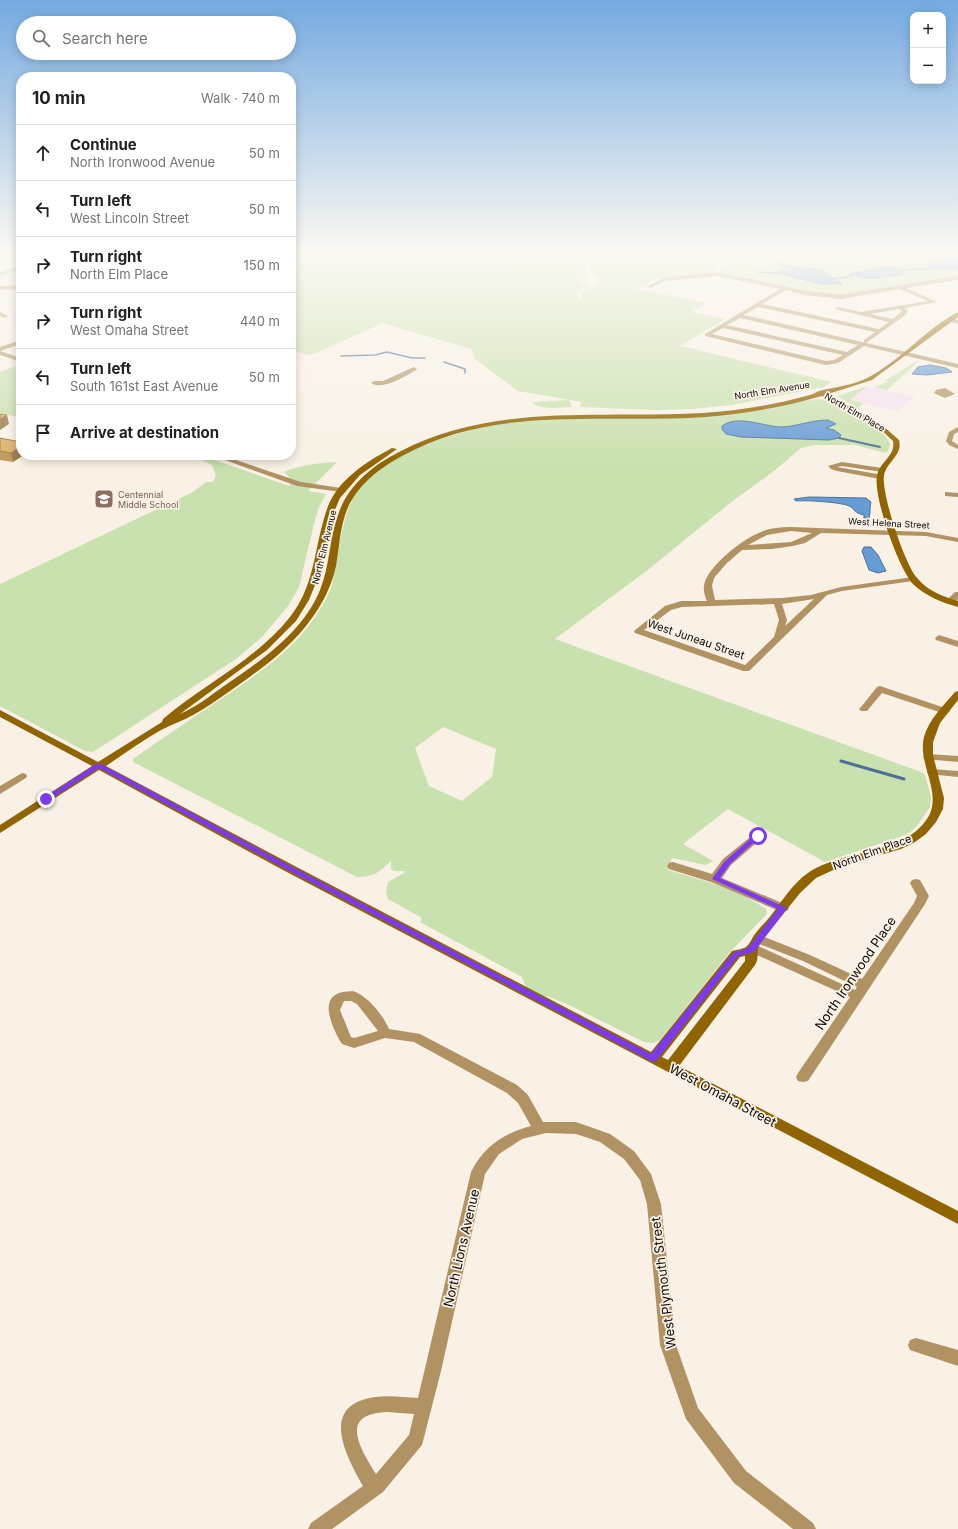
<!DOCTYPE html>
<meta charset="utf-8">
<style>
body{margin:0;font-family:Inter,sans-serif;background:#f2f2f2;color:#202124}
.controls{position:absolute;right:12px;top:12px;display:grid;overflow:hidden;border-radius:8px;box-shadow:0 2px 10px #0003}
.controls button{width:36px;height:36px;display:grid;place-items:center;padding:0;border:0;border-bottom:1px solid #e0e0e0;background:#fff;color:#202124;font:20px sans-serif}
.stop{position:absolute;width:12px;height:12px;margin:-9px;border:3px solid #7c3aed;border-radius:50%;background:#fff}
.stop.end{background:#7c3aed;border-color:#fff;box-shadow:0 1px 4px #0008}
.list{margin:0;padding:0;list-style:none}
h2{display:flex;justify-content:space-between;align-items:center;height:52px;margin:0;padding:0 16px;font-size:17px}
h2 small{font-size:13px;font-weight:400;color:#757577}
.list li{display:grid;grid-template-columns:26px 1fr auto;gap:12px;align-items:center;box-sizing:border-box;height:56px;padding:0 16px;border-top:1px solid #e0e0e0}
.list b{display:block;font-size:15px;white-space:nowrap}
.list p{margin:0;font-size:13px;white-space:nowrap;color:#757577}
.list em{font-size:13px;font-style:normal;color:#757577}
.icon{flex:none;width:22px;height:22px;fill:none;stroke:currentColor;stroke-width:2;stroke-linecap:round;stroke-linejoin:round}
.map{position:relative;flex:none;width:958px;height:1529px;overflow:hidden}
.search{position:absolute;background:#fff;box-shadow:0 2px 10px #0003;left:16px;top:16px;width:280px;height:44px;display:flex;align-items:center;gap:10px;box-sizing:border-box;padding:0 14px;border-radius:22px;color:#757577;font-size:15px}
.panel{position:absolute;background:#fff;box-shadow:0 2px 10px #0003;left:16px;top:72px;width:280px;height:388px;border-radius:16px}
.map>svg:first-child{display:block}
.industrial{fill:#f5e1f1}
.green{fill:#c9e1af;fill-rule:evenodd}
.water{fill:#679bd6;stroke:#4c7098}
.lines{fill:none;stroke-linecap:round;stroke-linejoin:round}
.stream-far2{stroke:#4c7098;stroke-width:1.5}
.stream-far1{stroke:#4c7098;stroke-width:2}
.stream{stroke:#4c7098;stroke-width:3}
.street{fill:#b19363;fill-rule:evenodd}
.secondary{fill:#906400;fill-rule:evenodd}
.wall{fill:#bf985a}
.shaded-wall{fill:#9b7c4a}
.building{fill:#deb169;stroke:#9b7c4a}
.route{fill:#7c3aed}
.labels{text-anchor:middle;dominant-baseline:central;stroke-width:3.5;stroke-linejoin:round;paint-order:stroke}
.far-street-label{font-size:9px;fill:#0e0b07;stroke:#f9f1e5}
.far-education-label{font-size:9px;fill:#785e54;stroke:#f9f1e5;text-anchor:start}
.street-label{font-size:11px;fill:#0e0b07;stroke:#f9f1e5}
.near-street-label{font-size:13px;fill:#0e0b07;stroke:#f9f1e5}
</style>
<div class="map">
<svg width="958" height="1529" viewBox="0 0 958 1529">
<rect width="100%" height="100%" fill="#f9f1e5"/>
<path class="industrial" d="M868 386 915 397 898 411 850 400Z"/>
<path class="green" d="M335 252H582L588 277 582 279V284H591L577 292 579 299H582L580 292 598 285V277L590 272 585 252H736L715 268 713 273 657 279 637 289 706 303 692 312 726 319 680 346 831 382 824 387 731 405 692 409 655 410 579 407 582 402 518 391 475 359 471 349 383 323 311 355 291 351V268Z
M785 252 814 253 816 254H801L794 256 791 254 795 257 792 259 811 263 820 258 816 257 825 255 813 252H958V277L840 296H828L725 276 720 272 722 268 741 254 773 259 781 255 785 257 782 254Z
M917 361H919L887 390 874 387 888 382 886 380Z
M21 364V391L18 393 21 394V418L0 413V372Z
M868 386 850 400 864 403 858 408 837 396Z
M819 399 826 400C840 408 884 427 889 442 891 447 889 449 886 453L855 445H814L801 448 774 471 730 503 649 569 555 639 921 772 925 775 931 797 930 807 916 827 909 833 900 837 825 862 728 809 683 844 713 861 706 865 672 858 668 870C701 880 738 889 766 909L767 914 730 952 660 1040 653 1043 644 1042 569 1005 547 996 543 997 531 990 526 987 522 977 420 922 422 918 388 899 386 893 388 882 404 873V871H394L391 869V861C379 872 375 877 357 877L133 762V759C157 742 181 726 206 709 254 677 308 644 331 588 339 559 340 517 357 492 373 470 397 457 422 446 468 428 520 418 570 418 613 417 656 420 700 417 740 414 779 404 819 399ZM443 727 496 749 492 777 462 801 429 786 415 748Z
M569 400 572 407C561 407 540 411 532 402Z
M192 455H200L289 486 293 481 284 472C301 465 318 463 337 462L308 491 326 494 319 507 314 524 299 587 288 606 263 636 236 659 93 752 85 751 0 706V584L193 492 206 482H213L216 475 212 465Z"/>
<path class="water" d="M954 254H958V269L928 268 927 265 931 262Z
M788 266 822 270 842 284H822L776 273Z
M886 267H895L903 274 869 279 849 274Z
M930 365 946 368 952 372 927 375 912 374 918 367Z
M828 420 836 424 826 428 834 430 841 435 839 438 829 440 741 437 726 434 722 429V426C738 414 764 427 782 427 798 426 812 420 828 420Z
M809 497 866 498 871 502C869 508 871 512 869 518H864V515C854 513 855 509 849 506 841 502 805 500 796 501L794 499Z
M864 547H871L878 555 886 571 878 573 869 570 862 551Z"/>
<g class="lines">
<path class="stream-far2" d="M771 258 787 267
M900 270 929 269
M758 272 776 273
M833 279 853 276
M341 356 375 355 387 352 412 358H425
M444 362 465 369V373"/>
<path class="stream-far1" d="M839 438 880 447"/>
<path class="stream" d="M841 761 904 779"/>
<path class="street" d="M0 252H5L0 254Z
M21 265V269L0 276V272Z
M718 272 805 291 841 295 958 276V280L906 288 937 302 905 308 908 311 904 316 866 343 864 342V340L875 332 758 307 744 315 958 364V368L864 346 838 363 826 365 705 336V334L780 289 718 276 665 281 650 288 647 286 664 278ZM899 289 928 301 861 312 838 307 835 309 889 322 879 329 762 304 786 290 805 295 841 299ZM899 309 902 311 893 319 870 314ZM740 318 858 345 847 352 727 325ZM723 328 843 355 834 360 826 361 712 334Z
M21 285V289L0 290V286Z
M0 312 8 316 5 318 0 316Z
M950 318 958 320V324L948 321V319Z
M21 340V344L0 351V347Z
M0 351 21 358V362L0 355Z
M414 367 417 369 416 370C405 376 383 391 371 383L374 381H383Z
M945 388 955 394 945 398 934 393 936 390Z
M958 427V432L954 434 952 441 958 445V449L949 445 946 441 949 432Z
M211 455H221L301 482 341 488 345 490 341 492 297 486Z
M842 462 882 468 886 470 882 472 842 466 837 467 883 475 884 477 880 479 837 471 831 469 828 466Z
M945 492 958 493V497L945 496Z
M791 527 926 532 958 538V542L926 536 821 533 805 543 793 546 772 549 742 550 726 564 714 578 712 586 715 600 782 598 811 595 841 587 913 577 917 579 913 581 842 591 827 595 749 671H743L635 633 634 631 665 606 681 601H707C705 596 703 591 704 586 706 567 744 538 761 532 770 528 781 527 791 527ZM791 531 812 533 791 542 748 545 767 535ZM814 599 785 626 787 620 782 604ZM774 604 779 620 774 637 745 665 644 630 671 610 682 607Z
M955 592H958V599L953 604H947V600Z
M939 635 958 641V647L936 640 935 638Z
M880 686 948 709 950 711 948 713H942L882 693 867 711H861L859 709 861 707 877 687Z
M928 754 958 756V762L924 759 923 757 924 755Z
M932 769 958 771V777L928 774 927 772 928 770Z
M22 773 26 774 27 776 26 778 0 794V786Z
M758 833 763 836 762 838 731 865 722 878 787 905 789 908 787 911H779L711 882 669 869 667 866 669 863 673 862 712 874 723 859 754 834Z
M916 879 920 880 929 896 925 904 808 1081 803 1082 798 1081 796 1077 798 1073 850 997 748 951 746 948 748 945H756L855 990 857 987 803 961 754 942 752 939 754 936H762L810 955 862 979 914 903 917 896 910 883 912 880Z
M353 991C368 996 383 1015 389 1029L420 1034 517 1085 528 1095 543 1122H576L610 1134 634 1151 651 1174 661 1204 676 1345 698 1408 746 1471 813 1523 816 1529H793L734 1483 686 1419 660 1345 647 1204 640 1180 624 1159 600 1142 576 1134 546 1133 522 1139 499 1154 485 1174 441 1371 422 1445 383 1492 332 1529H308L311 1523 363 1486C345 1454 319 1405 375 1397 389 1395 404 1397 418 1398L471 1172C484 1146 504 1133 531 1126L518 1103 507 1093 414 1042 385 1038 354 1048 342 1044C335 1033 319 1002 337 994 342 991 348 992 353 991ZM344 1001H351L357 1004 378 1031 354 1038 351 1037 340 1010ZM387 1412 414 1414 409 1435 376 1474C360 1448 338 1414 387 1412Z
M916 1338 958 1350V1366L910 1350 908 1345 910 1340Z"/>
<path class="secondary" d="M958 312V317L872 380 828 394 882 425 899 440C903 455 887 461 884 475 881 493 905 566 918 579 928 591 944 597 958 601V607C943 603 926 596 914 585 899 571 873 496 877 476 879 462 896 456 893 441L878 427 822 396C784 407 743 414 705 417 603 424 495 404 402 456 383 466 364 480 353 498 340 518 340 544 336 566 332 585 323 603 312 618 291 648 260 670 230 691 218 699 206 708 193 715 183 721 172 724 161 730 142 741 124 754 106 766L289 863 651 1052 732 951C736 950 743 949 746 947 750 944 752 938 755 934 760 927 767 921 772 914 783 900 793 883 808 873 843 849 902 856 927 819 944 794 917 764 924 737 929 719 944 705 955 692L958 691V700L940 723 933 742V755L944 798 943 809 936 822 926 834 915 842 901 849 842 866 816 878 800 893 761 942C755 951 760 958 755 965L679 1066 958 1211V1224L281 869 99 770 0 833V825L92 766 0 717V710L98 762 162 722 163 719C204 684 256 660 290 617 316 584 314 546 327 509 337 480 366 462 392 448L397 449 360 475 340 498 334 512 317 580 309 600 296 621 267 650 180 714C196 707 210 696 224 686 261 661 303 632 320 590 330 566 329 539 338 515 347 486 373 465 399 452 496 402 599 419 703 413 737 411 773 405 806 396 811 395 815 393 819 391 835 387 855 385 869 377 901 360 927 328 958 312ZM745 956V961L668 1060 662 1057 740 957Z"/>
</g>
<path class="wall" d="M0 438 21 442 13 462 0 460Z"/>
<path class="shaded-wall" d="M7 415 9 424 0 430V419Z
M21 446V455H24L13 462 11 453Z"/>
<path class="building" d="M0 414 7 415 0 419Z
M0 438 21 442V446L11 453 0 451Z"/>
<linearGradient id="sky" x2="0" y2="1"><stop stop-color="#74aae1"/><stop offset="0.54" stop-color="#fcf9f3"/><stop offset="1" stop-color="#fcf9f3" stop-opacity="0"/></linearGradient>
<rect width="958" height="466" fill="url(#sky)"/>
<path class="route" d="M96 764H101L287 864 651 1054 733 953 748 948 778 909 712 879 725 861 756 834 761 836 730 864 720 878 787 908 754 952 738 956 656 1061 653 1062 282 867 99 768 48 801H44V798Z"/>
<defs>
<symbol id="school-square" viewBox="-11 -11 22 22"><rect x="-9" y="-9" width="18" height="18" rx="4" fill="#8d6e63" stroke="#f9f1e5"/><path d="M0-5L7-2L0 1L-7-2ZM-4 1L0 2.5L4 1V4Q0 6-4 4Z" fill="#fff"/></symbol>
</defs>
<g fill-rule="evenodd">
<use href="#school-square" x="93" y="488" width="22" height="22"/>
</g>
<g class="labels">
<g class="far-street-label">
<text transform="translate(772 390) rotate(-9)">North Elm Avenue</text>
<text transform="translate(855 412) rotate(30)">North Elm Place</text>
<text transform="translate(889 523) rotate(3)">West Helena Street</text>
<text transform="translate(324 547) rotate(-76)">North Elm Avenue</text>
</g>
<g class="far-education-label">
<text x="118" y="494">Centennial<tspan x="118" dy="10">Middle School</tspan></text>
</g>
<g class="street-label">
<text transform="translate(696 639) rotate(19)">West Juneau Street</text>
<text transform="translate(872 852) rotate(-20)">North Elm Place</text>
</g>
<g class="near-street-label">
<text transform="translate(855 973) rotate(-56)">North Ironwood Place</text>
<text transform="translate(723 1095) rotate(28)">West Omaha Street</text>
<text transform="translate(461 1248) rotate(-77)">North Lions Avenue</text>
<text transform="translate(663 1283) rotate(-97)">West Plymouth Street</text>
</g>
</g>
</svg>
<div class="controls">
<button>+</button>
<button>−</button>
</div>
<div class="stop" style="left:758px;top:836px"></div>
<div class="stop end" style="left:46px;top:799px"></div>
<div class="search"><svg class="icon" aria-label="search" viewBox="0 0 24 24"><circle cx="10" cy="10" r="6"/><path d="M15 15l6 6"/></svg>Search here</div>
<section class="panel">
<h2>10 min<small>Walk · 740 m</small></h2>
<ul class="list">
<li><svg class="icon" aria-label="ahead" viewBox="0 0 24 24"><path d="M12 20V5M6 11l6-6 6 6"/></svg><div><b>Continue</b><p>North Ironwood Avenue</p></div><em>50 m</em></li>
<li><svg class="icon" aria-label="left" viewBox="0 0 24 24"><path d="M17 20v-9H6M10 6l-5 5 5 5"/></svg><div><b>Turn left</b><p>West Lincoln Street</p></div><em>50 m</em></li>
<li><svg class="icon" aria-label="right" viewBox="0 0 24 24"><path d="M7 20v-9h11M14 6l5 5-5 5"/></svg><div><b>Turn right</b><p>North Elm Place</p></div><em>150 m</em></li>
<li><svg class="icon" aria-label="right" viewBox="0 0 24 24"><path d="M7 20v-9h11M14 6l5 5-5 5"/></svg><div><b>Turn right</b><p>West Omaha Street</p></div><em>440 m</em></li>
<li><svg class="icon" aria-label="left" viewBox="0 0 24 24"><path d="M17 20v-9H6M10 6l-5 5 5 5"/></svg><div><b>Turn left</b><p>South 161st East Avenue</p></div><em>50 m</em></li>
<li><svg class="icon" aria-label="arrive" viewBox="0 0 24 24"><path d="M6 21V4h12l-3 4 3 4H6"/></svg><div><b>Arrive at destination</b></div></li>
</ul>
</section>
</div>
